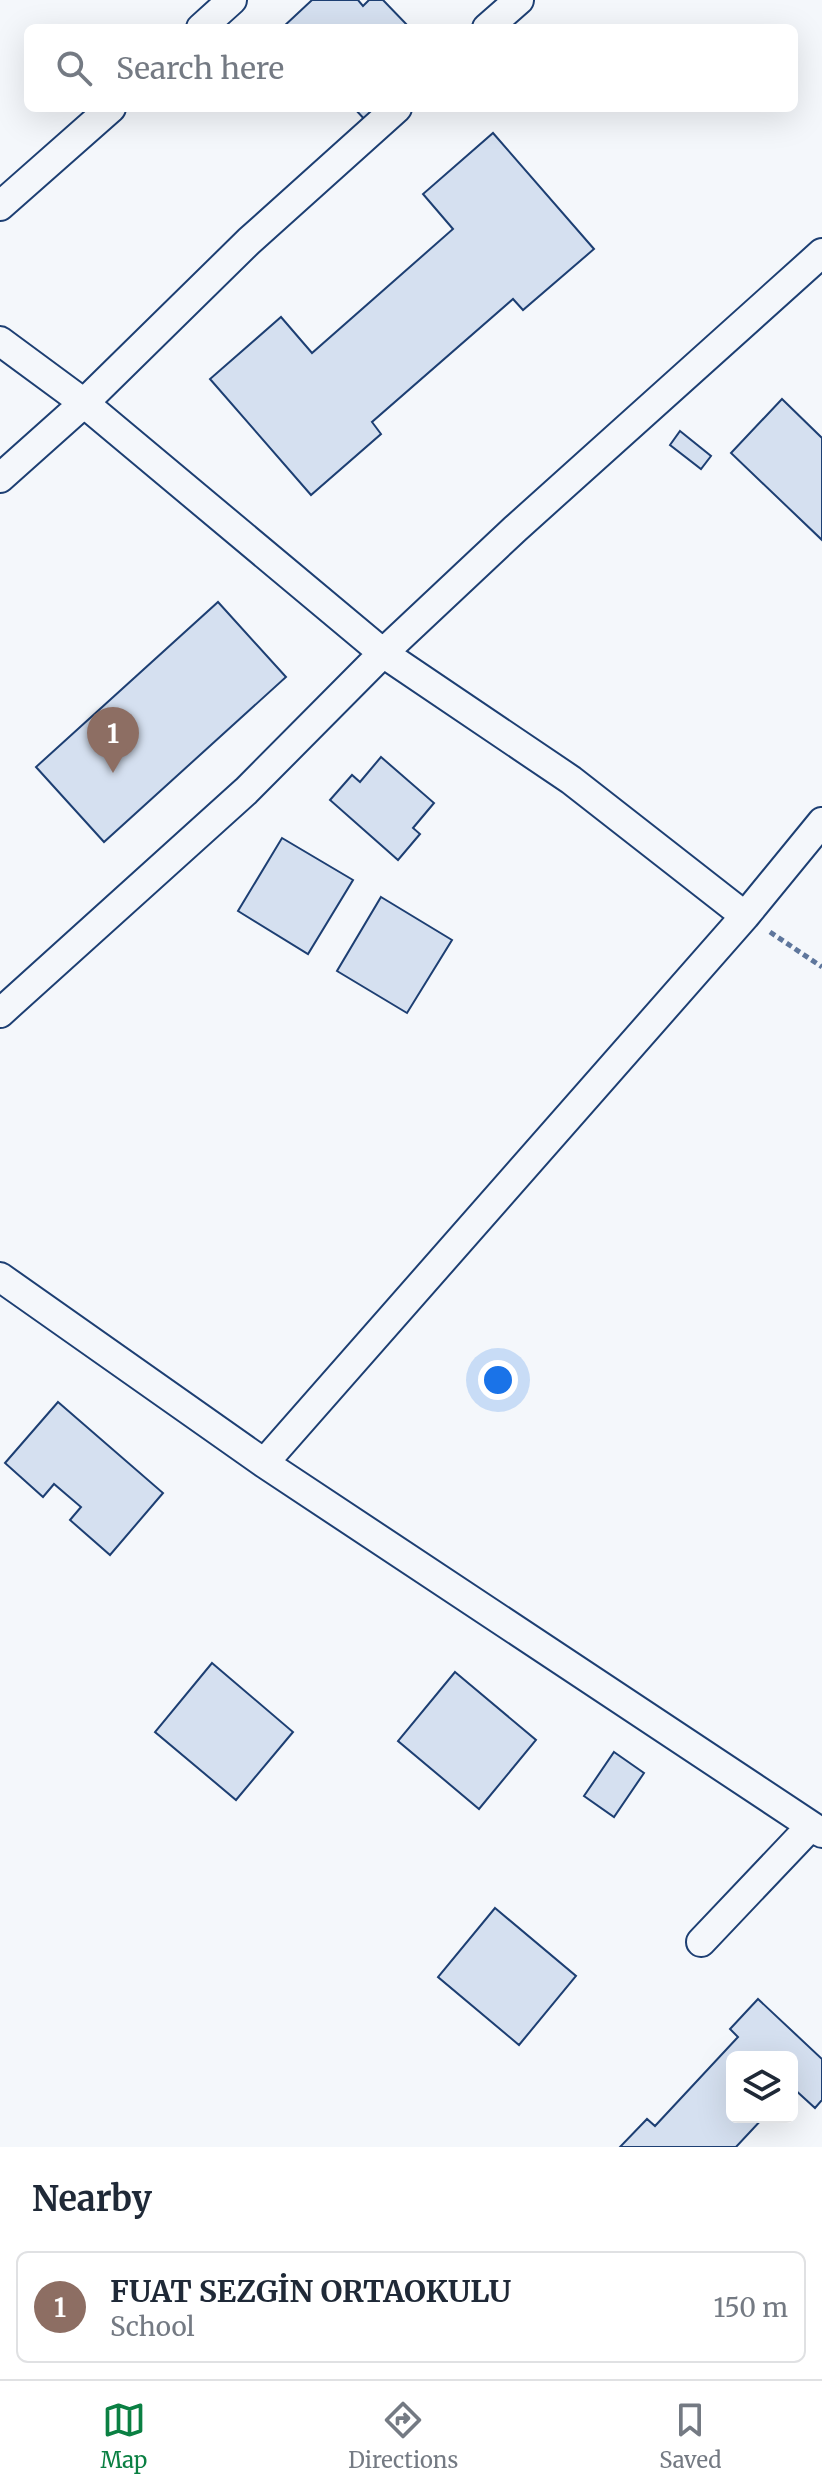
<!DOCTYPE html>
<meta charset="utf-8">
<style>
body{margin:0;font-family:Merriweather,serif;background:#f6f6f7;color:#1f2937}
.controls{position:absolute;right:24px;bottom:24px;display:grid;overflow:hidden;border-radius:12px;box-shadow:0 8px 32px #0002}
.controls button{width:72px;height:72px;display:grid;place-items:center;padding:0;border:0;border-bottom:2px solid #e0e1e3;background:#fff;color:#1f2937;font:40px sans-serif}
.you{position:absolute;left:498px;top:1380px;width:28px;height:28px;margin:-20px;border:6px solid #fff;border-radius:50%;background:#1a73e8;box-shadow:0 0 0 12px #1a73e833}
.badge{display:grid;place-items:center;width:52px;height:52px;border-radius:50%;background:#0b8043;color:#fff;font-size:26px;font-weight:700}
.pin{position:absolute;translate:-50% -66px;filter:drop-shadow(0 2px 4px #0008)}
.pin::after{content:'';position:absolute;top:42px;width:28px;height:24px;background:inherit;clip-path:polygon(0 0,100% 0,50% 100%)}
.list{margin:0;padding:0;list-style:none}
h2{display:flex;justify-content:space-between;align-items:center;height:104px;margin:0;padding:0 32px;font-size:34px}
h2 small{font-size:26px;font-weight:400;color:#747a83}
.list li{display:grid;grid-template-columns:52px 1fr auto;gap:24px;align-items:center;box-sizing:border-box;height:112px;margin:0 16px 16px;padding:0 16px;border:2px solid #e0e1e3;border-radius:12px}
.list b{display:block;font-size:30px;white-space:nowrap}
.list p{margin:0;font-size:26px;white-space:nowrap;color:#747a83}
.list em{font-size:26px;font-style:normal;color:#747a83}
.icon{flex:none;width:44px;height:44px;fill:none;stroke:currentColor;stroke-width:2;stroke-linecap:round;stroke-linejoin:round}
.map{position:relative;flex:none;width:822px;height:2147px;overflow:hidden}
.search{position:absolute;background:#fff;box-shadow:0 8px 32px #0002;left:24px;right:24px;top:24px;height:88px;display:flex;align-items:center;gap:20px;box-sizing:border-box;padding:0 28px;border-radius:12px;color:#747a83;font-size:30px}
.sheet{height:232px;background:#fff}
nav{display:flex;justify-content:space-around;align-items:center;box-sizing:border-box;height:112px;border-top:2px solid #e0e1e3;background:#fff;font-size:22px;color:#747a83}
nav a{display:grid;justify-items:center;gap:4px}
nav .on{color:#0b8043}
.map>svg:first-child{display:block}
.building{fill:#d5e0f0;stroke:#1d3f73;stroke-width:2}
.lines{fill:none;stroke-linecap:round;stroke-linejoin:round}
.minor-casing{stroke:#1d3f73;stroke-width:32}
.path{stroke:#5e769c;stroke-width:5;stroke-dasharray:6 4;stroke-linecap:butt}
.minor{stroke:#f4f7fb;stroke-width:28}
</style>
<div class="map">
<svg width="822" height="2147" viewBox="0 0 822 2147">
<rect width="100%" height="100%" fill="#f4f7fb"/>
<path class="building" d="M312 0H358L363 6 369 0H383L410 28H282Z
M354 108H382L367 122Z
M493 133 594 249 523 310 513 299 372 422 381 434 311 495 210 379 281 317 312 353 453 229 423 194Z
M782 399 822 438V540L731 453Z
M680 431 711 456 701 469 670 445Z
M218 602 286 677 104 842 36 767Z
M381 757 434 803 413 828 420 834 398 860 330 800 352 775 360 782Z
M282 838 353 880 308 954 238 911Z
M381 897 452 940 407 1013 337 971Z
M58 1402 163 1493 110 1555 70 1520 81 1507 54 1484 43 1497 5 1463Z
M212 1663 293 1732 236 1800 155 1732Z
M455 1672 536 1740 479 1809 398 1741Z
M614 1752 644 1773 614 1817 584 1796Z
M495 1908 576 1976 519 2045 438 1977Z
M758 1999 822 2059V2100L815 2108 792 2087V2057H732V2117H764L736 2147H620L647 2119 655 2126 738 2037 730 2029Z"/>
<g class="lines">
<defs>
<path id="minor" d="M201 28 232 0
M487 28 519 0
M0 206 111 108
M0 341 84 403 383 653 571 780 745 916
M0 478 84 403 249 241 397 108
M0 1013 246 791 383 653 515 529 822 253
M0 1277 264 1463 822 1833
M264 1463 745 916 822 822
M701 1942 811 1826"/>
</defs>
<use href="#minor" class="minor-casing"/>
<path class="path" d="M770 932 822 967"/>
<use href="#minor" class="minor"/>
</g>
</svg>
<div class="controls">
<button><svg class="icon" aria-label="layers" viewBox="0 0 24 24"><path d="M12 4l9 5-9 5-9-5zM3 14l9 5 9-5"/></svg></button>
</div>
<div class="you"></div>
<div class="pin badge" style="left:113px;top:773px;background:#8d6e63">1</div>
<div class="search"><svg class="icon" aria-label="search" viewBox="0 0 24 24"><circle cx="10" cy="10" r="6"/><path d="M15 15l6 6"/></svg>Search here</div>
</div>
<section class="sheet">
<h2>Nearby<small></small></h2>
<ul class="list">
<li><span class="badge" style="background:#8d6e63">1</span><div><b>FUAT SEZGİN ORTAOKULU</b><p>School</p></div><em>150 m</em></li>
</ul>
</section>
<nav>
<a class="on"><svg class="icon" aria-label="map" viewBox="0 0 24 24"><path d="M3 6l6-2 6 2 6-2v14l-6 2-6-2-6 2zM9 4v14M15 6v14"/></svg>Map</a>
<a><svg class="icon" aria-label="directions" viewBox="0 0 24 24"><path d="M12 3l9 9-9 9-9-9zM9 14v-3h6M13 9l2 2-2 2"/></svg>Directions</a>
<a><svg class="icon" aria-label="saved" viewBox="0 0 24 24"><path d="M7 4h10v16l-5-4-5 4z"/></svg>Saved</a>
</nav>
